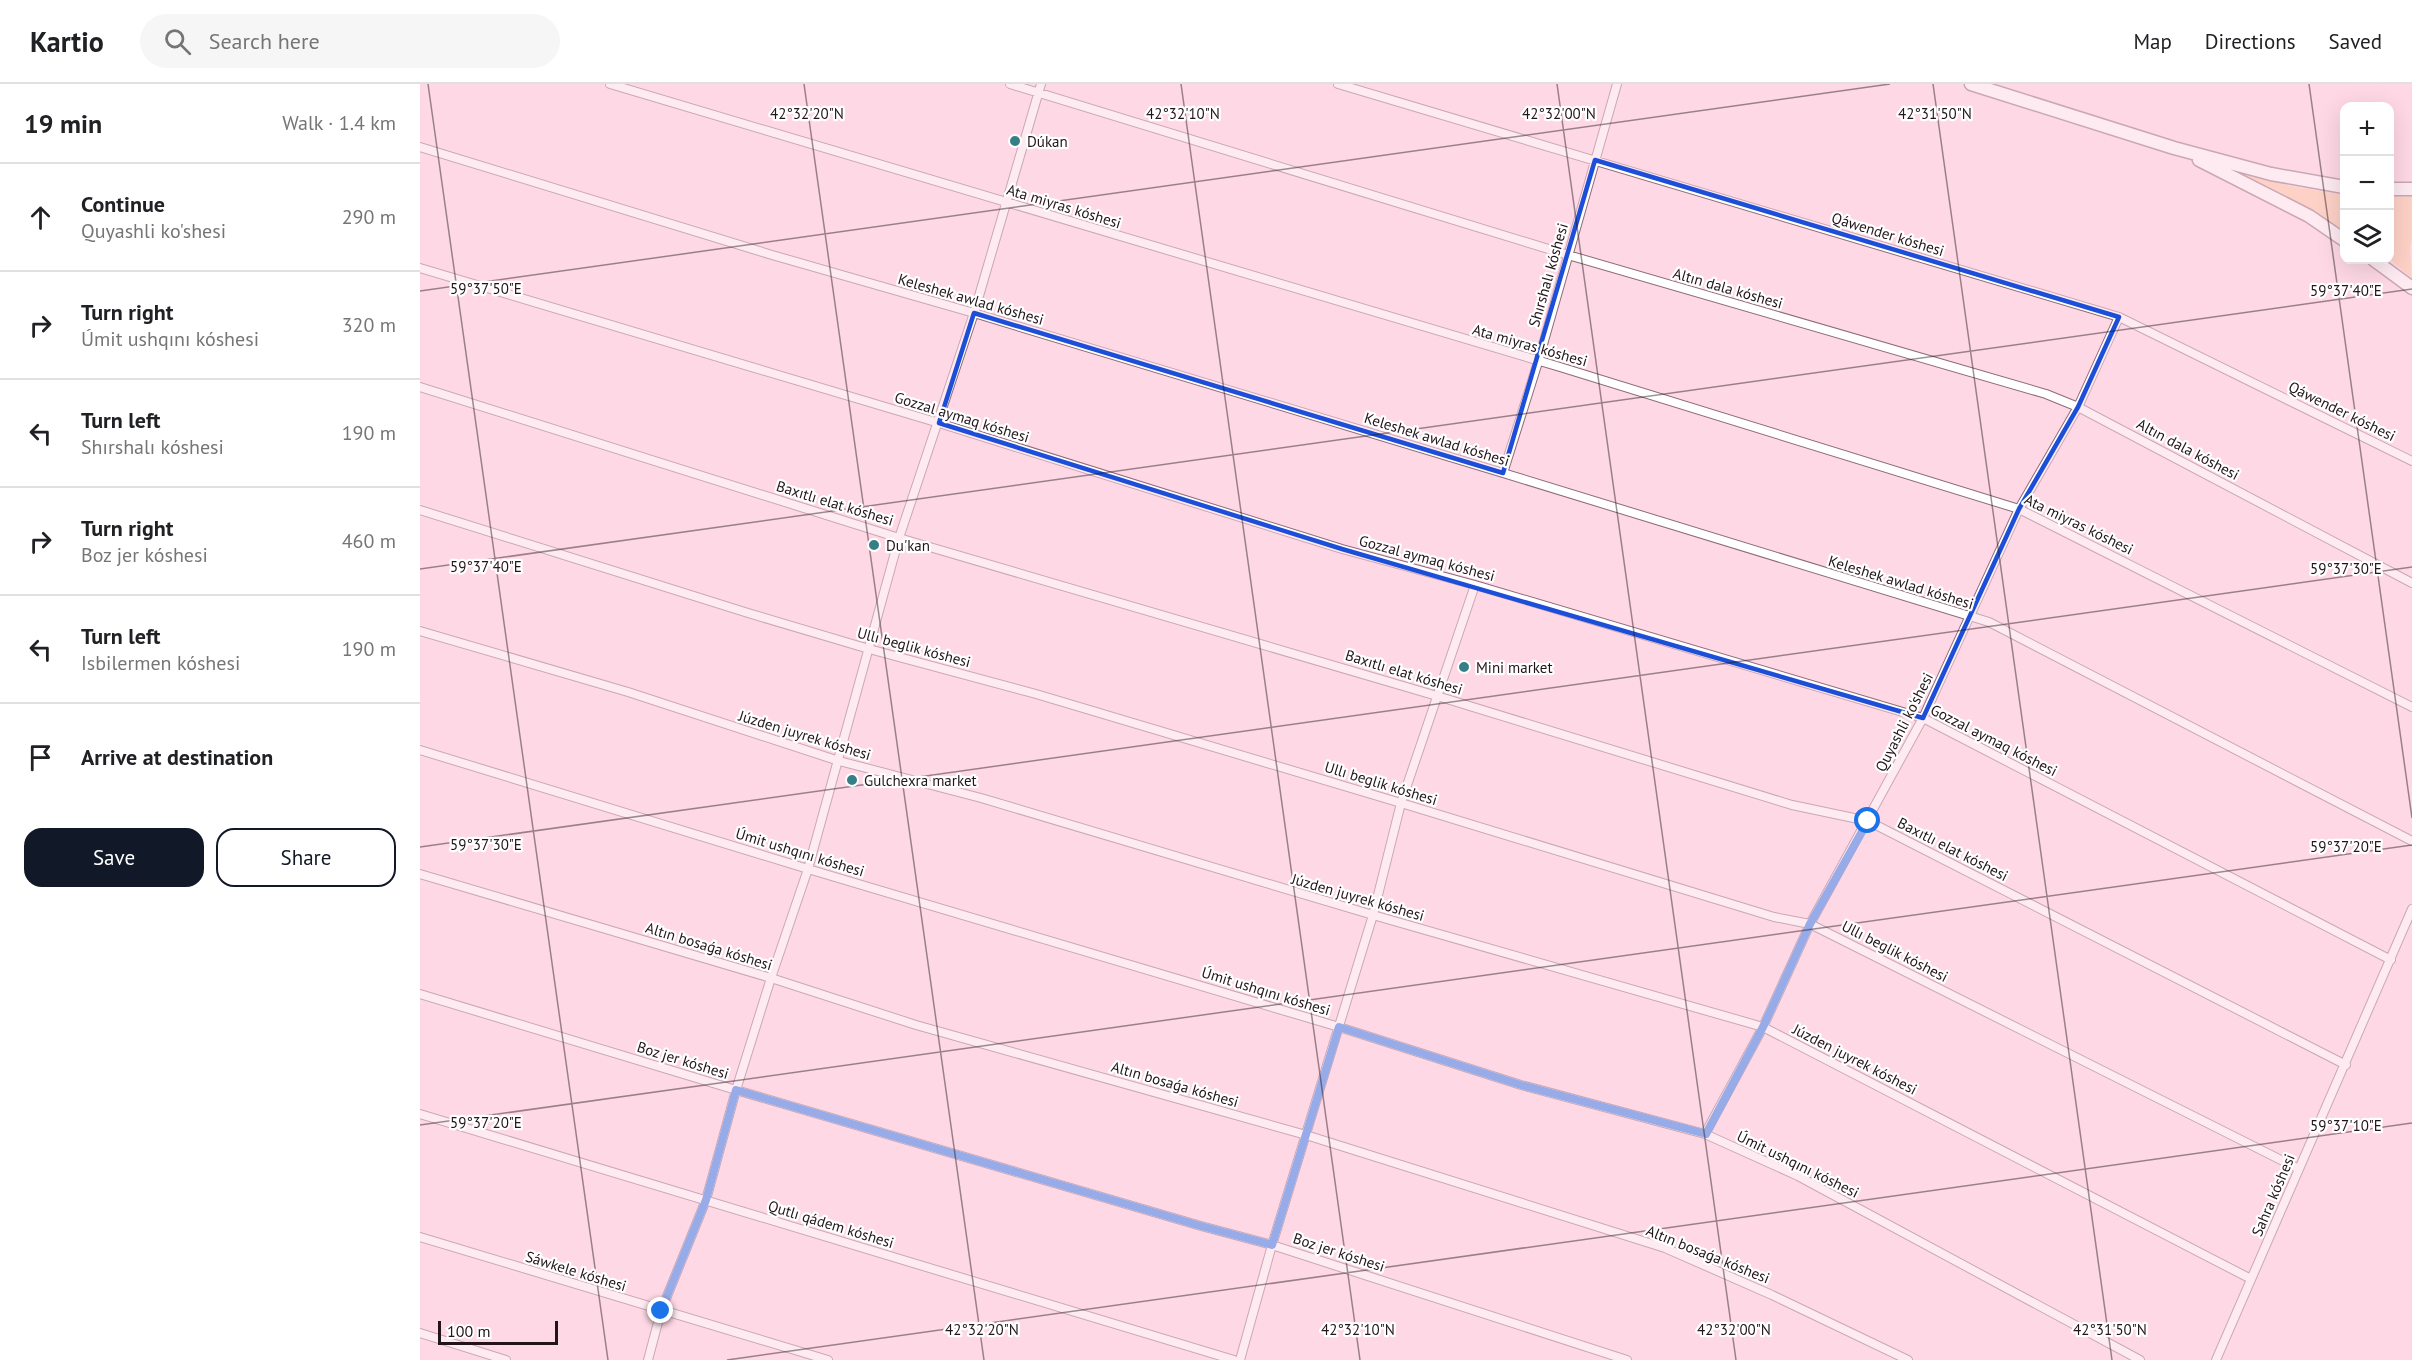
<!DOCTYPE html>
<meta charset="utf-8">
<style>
body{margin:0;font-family:"PT Sans",sans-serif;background:#f6f6f6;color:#202124}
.controls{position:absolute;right:18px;top:18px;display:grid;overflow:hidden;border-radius:12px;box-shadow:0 6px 24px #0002}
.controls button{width:54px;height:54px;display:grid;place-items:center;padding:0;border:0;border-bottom:2px solid #e0e0e0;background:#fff;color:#202124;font:30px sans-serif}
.scale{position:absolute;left:18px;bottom:15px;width:120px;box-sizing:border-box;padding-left:6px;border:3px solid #22151a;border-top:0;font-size:16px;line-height:21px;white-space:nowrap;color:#22151a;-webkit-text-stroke:4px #fff;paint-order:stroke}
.stop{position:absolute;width:18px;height:18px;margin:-14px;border:4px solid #1a73e8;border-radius:50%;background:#fff}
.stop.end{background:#1a73e8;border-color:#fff;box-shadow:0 2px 6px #0008}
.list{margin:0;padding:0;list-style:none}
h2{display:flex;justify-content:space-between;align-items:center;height:78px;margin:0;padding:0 24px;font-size:26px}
h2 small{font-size:20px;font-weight:400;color:#757577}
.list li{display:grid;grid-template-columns:39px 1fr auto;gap:18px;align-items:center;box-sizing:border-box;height:108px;padding:0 24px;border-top:2px solid #e0e0e0}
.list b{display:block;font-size:22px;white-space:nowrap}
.list p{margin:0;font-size:20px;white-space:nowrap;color:#757577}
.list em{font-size:20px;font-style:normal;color:#757577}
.actions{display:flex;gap:12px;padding:18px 24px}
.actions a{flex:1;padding:14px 0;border:2px solid #111827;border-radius:18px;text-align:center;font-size:21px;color:#111827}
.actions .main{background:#111827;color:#fff}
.icon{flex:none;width:33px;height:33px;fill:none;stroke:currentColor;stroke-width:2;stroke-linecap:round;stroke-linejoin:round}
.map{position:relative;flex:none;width:1992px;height:1276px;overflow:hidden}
header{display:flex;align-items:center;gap:36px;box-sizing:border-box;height:84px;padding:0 30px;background:#fff;border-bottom:2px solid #e0e0e0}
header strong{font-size:28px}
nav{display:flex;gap:33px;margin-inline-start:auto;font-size:21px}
.search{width:420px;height:54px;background:#f6f6f6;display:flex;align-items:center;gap:15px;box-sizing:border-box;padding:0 21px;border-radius:33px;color:#757577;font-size:22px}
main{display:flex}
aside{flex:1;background:#fff}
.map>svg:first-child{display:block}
.green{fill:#fec7a1}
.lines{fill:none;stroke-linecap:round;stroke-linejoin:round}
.minor-casing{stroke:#8d6c78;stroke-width:10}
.primary-casing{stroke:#8d6c78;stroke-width:15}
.minor{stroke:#fff;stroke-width:8}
.primary{stroke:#fff;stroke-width:12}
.route{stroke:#1a73e8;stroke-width:8}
.marked{fill:none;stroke:#1d4ed8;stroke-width:4.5;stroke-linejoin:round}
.ticks{fill:none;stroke:#22151a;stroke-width:1.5;stroke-opacity:0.45}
.poi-dot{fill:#377f86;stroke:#fff;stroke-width:2}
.labels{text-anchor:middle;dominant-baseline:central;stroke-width:4.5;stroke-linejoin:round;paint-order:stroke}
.poi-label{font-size:15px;fill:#22151a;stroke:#fff;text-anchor:start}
.street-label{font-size:15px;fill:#22151a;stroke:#fff}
.ticks-label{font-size:15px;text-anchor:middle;fill:#22151a;stroke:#fff;stroke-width:4.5;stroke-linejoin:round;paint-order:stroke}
</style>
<header>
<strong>Kartio</strong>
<div class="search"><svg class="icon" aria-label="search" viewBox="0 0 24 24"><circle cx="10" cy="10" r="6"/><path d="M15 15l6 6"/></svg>Search here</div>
<nav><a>Map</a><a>Directions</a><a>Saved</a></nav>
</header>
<main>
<aside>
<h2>19 min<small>Walk · 1.4 km</small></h2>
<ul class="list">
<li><svg class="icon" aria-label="ahead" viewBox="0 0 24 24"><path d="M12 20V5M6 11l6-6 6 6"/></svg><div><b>Continue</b><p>Quyashli ko'shesi</p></div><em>290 m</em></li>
<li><svg class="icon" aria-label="right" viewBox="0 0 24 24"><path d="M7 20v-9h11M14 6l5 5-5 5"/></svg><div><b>Turn right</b><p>Úmit ushqını kóshesi</p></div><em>320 m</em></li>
<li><svg class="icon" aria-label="left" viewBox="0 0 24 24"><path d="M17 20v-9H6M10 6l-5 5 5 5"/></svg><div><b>Turn left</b><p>Shırshalı kóshesi</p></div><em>190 m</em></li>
<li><svg class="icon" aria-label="right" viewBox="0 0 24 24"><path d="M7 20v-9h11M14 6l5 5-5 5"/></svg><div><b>Turn right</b><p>Boz jer kóshesi</p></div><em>460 m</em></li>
<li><svg class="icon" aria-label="left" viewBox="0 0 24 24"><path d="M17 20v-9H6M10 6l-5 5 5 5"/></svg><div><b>Turn left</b><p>Isbilermen kóshesi</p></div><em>190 m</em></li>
<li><svg class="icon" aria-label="arrive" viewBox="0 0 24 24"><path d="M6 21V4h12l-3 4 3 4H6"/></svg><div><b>Arrive at destination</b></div></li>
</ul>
<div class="actions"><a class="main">Save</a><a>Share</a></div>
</aside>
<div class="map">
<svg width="1992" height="1276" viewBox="0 0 1992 1276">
<rect width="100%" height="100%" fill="#fed8e5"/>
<path class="green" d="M1800 81 1870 102 1924 111V146L1876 118Z
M1992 112V154L1990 164 1992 195 1970 175V113Z"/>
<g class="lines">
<defs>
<path id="minor" d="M190 0 1140 283 1599 425 1992 623
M590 0 1148 171 1626 310 1658 323 1992 499
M918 0 1699 233 1992 377
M0 63 352 171 554 229 1083 389 1569 538 1992 757
M0 184 519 339 922 465 1055 501 1503 634 1971 876
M0 303 479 454 1017 612 1372 721 1448 737 1926 981
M1083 389 1118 278 1197 0
M0 426 328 529 449 565 616 610 981 719 1354 833 1390 840 1879 1085
M0 547 208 608 419 677 561 714 953 831 1343 943 1831 1195
M0 666 388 785 919 943 1101 1001 1285 1050 1378 1092 1720 1276
M0 790 351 894 496 941 886 1051 1245 1164 1352 1211 1488 1276
M0 910 316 1006 781 1142 852 1161 1207 1276
M0 1030 814 1276
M1285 1050 1343 943 1390 840 1503 634 1599 425 1658 323 1699 233
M0 1153 408 1276
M0 1249 86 1276
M228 1276 241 1227 286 1116 316 1006 351 894 388 785 479 454 554 229 621 0
M820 1276 852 1161 953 831 981 719 1055 501
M1796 1276 1992 825"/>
<path id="primary" d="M1551 0 1754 64 1851 90 1924 103
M1779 76 1889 132 1924 156
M1970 105H1992
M1954 176 1992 204"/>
</defs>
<use href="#minor" class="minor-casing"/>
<use href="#primary" class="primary-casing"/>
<use href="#minor" class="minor"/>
<use href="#primary" class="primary"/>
</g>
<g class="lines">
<path class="route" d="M241 1227 286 1116 316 1006 781 1142 852 1161 919 943 1101 1001 1286 1050 1343 943 1390 840 1448 737"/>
</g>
<path d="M0 0H1992V1276H0ZM1175 76 1699 233 1658 323 1599 425 1503 634 922 465 519 339 554 229 1083 389Z" fill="#fed8e5" fill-opacity=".55" fill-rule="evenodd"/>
<path class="marked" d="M1175 76 1699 233 1658 323 1599 425 1503 634 922 465 519 339 554 229 1083 389Z"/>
<path class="ticks" d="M8 0 188 1276M384 0 564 1276M761 0 940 1276M1137 0 1316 1276M1513 0 1692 1276M1889 0 1992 734M0 207 1470 0M0 485 1992 205M0 763 1992 483M0 1041 1992 761M307 1276 1992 1039"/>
<g class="poi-dot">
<circle cx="595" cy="57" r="6"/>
<circle cx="454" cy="461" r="6"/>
<circle cx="1044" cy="583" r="6"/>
<circle cx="432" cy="696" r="6"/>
</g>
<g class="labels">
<g class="poi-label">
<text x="607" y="57">Dúkan</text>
<text x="466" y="461">Du'kan</text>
<text x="1056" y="583">Mini market</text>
<text x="444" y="696">Gulchexra market</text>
</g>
<g class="street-label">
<text transform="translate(644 122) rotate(17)">Ata miyras kóshesi</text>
<text transform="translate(1468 150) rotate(17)">Qáwender kóshesi</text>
<text transform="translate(1128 191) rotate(-74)">Shırshalı kóshesi</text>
<text transform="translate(1308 204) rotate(16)">Altın dala kóshesi</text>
<text transform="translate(551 215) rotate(16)">Keleshek awlad kóshesi</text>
<text transform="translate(1110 261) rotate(16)">Ata miyras kóshesi</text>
<text transform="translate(1922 327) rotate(26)">Qáwender kóshesi</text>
<text transform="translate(542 333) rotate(17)">Gozzal aymaq kóshesi</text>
<text transform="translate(1017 355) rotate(17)">Keleshek awlad kóshesi</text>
<text transform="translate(1768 365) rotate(28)">Altın dala kóshesi</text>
<text transform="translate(415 419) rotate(17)">Baxıtlı elat kóshesi</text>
<text transform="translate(1659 440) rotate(26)">Ata miyras kóshesi</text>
<text transform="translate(1007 474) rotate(15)">Gozzal aymaq kóshesi</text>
<text transform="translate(1481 498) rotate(17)">Keleshek awlad kóshesi</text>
<text transform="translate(494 563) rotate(15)">Ullı beglik kóshesi</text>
<text transform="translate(984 588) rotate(17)">Baxıtlı elat kóshesi</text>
<text transform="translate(1484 638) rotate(-63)">Quyashli ko'shesi</text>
<text transform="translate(385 651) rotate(17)">Júzden juyrek kóshesi</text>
<text transform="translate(1574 656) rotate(27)">Gozzal aymaq kóshesi</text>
<text transform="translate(961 699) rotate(17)">Ullı beglik kóshesi</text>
<text transform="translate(1533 765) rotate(27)">Baxıtlı elat kóshesi</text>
<text transform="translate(380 768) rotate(17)">Úmit ushqını kóshesi</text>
<text transform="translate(938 813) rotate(16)">Júzden juyrek kóshesi</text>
<text transform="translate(289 862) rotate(17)">Altın bosaǵa kóshesi</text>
<text transform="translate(1475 867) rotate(27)">Ullı beglik kóshesi</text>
<text transform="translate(846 907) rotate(17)">Úmit ushqını kóshesi</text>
<text transform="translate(1435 975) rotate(27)">Júzden juyrek kóshesi</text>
<text transform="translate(263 976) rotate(17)">Boz jer kóshesi</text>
<text transform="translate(755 1000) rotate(16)">Altın bosaǵa kóshesi</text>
<text transform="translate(1378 1080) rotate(26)">Úmit ushqını kóshesi</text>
<text transform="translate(1853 1111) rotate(-67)">Sahra kóshesi</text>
<text transform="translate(411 1140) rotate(17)">Qutlı qádem kóshesi</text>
<text transform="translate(919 1168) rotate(18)">Boz jer kóshesi</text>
<text transform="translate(1288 1170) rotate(22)">Altın bosaǵa kóshesi</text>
<text transform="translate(156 1187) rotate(17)">Sáwkele kóshesi</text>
</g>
</g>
<g class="ticks-label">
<text x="387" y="35">42°32'20"N</text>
<text x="763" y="35">42°32'10"N</text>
<text x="1139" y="35">42°32'00"N</text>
<text x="1515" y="35">42°31'50"N</text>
<text x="66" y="210">59°37'50"E</text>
<text x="1926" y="212">59°37'40"E</text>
<text x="66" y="488">59°37'40"E</text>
<text x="1926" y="490">59°37'30"E</text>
<text x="66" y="766">59°37'30"E</text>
<text x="1926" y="768">59°37'20"E</text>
<text x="66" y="1044">59°37'20"E</text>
<text x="1926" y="1047">59°37'10"E</text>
<text x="562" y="1251">42°32'20"N</text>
<text x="938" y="1251">42°32'10"N</text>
<text x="1314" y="1251">42°32'00"N</text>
<text x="1690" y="1251">42°31'50"N</text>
</g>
</svg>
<div class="controls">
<button>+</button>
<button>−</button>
<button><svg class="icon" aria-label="layers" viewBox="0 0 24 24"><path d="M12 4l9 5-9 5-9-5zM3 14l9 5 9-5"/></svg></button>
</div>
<div class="scale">100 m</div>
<div class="stop" style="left:1448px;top:737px"></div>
<div class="stop end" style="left:241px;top:1227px"></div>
</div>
</main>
